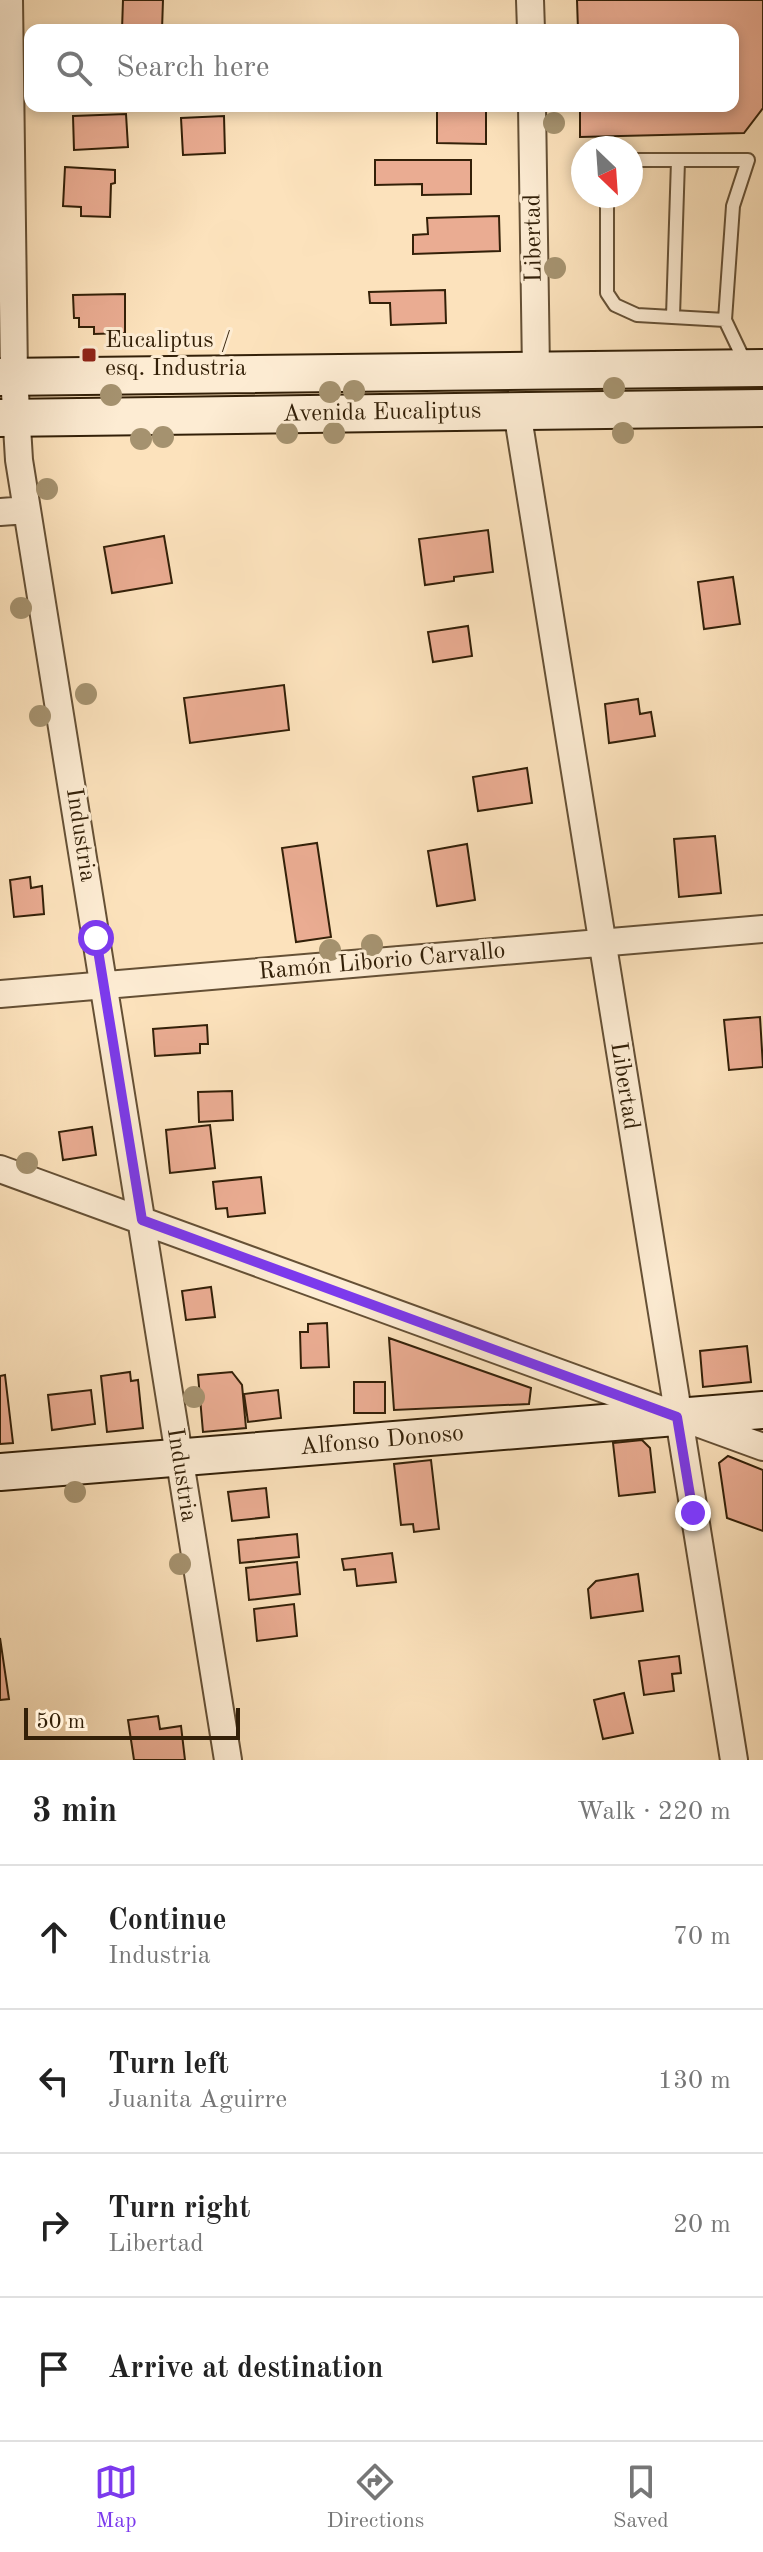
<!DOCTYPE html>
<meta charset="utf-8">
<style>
body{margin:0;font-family:"Old Standard TT",serif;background:#f6f6f6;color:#222}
.compass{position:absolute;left:571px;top:136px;width:72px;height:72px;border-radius:50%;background:#fff;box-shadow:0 4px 12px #0003;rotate:155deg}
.scale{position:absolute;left:24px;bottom:20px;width:216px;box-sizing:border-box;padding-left:8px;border:4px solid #332008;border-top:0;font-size:22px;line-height:28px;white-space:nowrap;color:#332008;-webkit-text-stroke:6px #fdecd3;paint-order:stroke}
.stop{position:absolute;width:24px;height:24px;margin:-18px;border:6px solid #7c3aed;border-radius:50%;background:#fff}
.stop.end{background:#7c3aed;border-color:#fff;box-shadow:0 2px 8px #0008}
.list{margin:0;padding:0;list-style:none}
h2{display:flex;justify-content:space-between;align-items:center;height:104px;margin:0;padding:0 32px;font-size:34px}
h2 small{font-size:26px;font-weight:400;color:#767676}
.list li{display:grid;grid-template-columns:52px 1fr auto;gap:24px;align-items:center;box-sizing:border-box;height:144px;padding:0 32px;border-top:2px solid #e0e0e0}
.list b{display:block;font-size:30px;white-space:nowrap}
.list p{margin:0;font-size:26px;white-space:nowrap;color:#767676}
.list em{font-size:26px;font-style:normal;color:#767676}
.icon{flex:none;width:44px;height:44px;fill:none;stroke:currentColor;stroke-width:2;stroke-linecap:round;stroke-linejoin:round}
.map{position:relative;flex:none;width:763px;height:1760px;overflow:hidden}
.search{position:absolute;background:#fff;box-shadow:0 4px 12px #0003;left:24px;right:24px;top:24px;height:88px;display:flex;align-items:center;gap:20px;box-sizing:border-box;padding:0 28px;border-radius:16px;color:#767676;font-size:30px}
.sheet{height:680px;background:#fff}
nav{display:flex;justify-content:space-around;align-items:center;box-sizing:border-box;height:112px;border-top:2px solid #e0e0e0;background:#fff;font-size:22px;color:#767676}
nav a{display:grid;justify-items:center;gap:4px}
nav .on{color:#7c3aed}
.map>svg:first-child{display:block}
.building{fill:#eaac92;stroke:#332008;stroke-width:2}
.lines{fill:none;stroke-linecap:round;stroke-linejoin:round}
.lane-casing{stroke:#655035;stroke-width:16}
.street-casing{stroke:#655035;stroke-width:30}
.secondary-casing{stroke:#332008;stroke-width:40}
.lane{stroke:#fdecd3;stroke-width:12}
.street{stroke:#fdecd3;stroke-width:26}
.secondary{stroke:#fdecd3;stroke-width:36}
.tree{fill:#a5926f}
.route{stroke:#7c3aed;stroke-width:10}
.poi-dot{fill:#8f2418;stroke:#fdecd3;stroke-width:3}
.labels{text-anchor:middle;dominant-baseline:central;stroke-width:6;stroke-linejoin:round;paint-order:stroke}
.street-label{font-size:24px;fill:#332008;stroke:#fdecd3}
.poi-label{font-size:24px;fill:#332008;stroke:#fdecd3;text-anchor:start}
</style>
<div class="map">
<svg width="763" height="1760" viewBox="0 0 763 1760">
<rect width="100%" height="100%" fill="#fce2bc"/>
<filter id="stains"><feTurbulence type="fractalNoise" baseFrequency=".0025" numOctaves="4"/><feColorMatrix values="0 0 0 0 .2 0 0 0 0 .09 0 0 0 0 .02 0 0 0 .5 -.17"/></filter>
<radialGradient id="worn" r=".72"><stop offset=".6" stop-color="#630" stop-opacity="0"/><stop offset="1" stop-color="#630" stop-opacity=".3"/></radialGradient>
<path class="building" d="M123 0H163L162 30H122Z
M577 0H763V108L744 133 580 137V106H733V30H578Z
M437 107 486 108V144L437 143Z
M126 114 128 147 74 150 73 116Z
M224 116 225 153 183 155 181 118Z
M375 160H471V194L422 195V184L375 185Z
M65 167 115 170V183L111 184 110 217 81 216V207L63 206Z
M499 216 500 251 413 254V235L428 234 427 218Z
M445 290 446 323 391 325 390 303H370L369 292Z
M125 294V333L94 334V327H79V318H74L73 295Z
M488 530 493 572 454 577V581L425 585 419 539Z
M164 536 172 583 112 593 104 547Z
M733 577 740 624 704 629 698 582Z
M468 626 472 656 433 662 428 632Z
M284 685 289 730 190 743 184 698Z
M638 699 640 714 651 712 655 736 609 743 605 704Z
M527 768 532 803 478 811 473 777Z
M715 836 721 893 679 897 674 839Z
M317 843 331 937 296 942 282 848Z
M467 844 475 900 437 906 428 851Z
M30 877 31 888 42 886 44 914 14 917 10 880Z
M760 1017 763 1067 729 1070 724 1020Z
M207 1025 208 1044H200V1053L155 1056 153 1029Z
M232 1091 233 1120 199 1122 198 1092Z
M210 1125 215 1168 170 1173 166 1130Z
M92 1127 96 1155 63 1160 59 1132Z
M261 1177 265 1213 228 1217 227 1208 216 1209 213 1182Z
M211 1287 215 1317 186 1320 182 1291Z
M327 1323 329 1367 301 1368 300 1332H308V1324Z
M389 1338 531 1388 529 1404 394 1410Z
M747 1346 751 1382 703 1387 700 1351Z
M130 1372 131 1381 138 1380 143 1428 107 1432 101 1376Z
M232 1372 242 1385 246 1428 203 1432 198 1375Z
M5 1375 13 1443 0 1444V1376Z
M354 1382H385V1413H354Z
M91 1390 95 1424 52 1430 48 1395Z
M278 1390 281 1418 248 1422 244 1394Z
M642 1440 650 1448 655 1492 619 1496 613 1443Z
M728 1456 763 1470V1531L727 1518 719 1463Z
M431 1460 439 1529 414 1532 413 1524 401 1525 394 1464Z
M266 1488 269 1517 232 1521 228 1492Z
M297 1534 299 1557 240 1563 238 1540Z
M392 1553 396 1582 357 1586 355 1569 344 1570 342 1559Z
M297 1562 300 1594 249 1600 246 1568Z
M638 1574 643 1611 591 1618 588 1589 596 1581Z
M294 1604 297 1636 257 1641 254 1609Z
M0 1638 9 1699 0 1700Z
M679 1656 681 1673 672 1674 674 1691 644 1695 639 1661Z
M624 1693 633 1733 603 1739 594 1700Z
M158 1716 160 1729 181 1726 185 1760H134L128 1720Z"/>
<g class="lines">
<defs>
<path id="lane" d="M631 160H748L733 206 725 320 745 362
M607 196V293L615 305 637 315 725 320
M673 316 678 161"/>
<path id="street" d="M9 0 14 376 19 460 228 1760
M530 0 531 30
M532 106 536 370
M517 411 734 1760
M0 512 27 510
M0 994 763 929
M0 1169 763 1447"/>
<path id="secondary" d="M0 377 763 368
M0 418 763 408
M0 1472 763 1410"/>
</defs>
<use href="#lane" class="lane-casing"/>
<use href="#street" class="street-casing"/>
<use href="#secondary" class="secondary-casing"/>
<use href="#lane" class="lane"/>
<use href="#street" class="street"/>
<use href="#secondary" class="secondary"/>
</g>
<g class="tree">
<circle cx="554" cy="123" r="11"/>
<circle cx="555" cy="268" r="11"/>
<circle cx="614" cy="388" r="11"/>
<circle cx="354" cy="391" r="11"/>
<circle cx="330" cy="392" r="11"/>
<circle cx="111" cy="395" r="11"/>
<circle cx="287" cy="433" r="11"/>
<circle cx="334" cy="433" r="11"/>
<circle cx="623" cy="433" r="11"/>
<circle cx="163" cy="437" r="11"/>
<circle cx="141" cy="439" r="11"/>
<circle cx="47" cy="489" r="11"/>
<circle cx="21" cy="608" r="11"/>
<circle cx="86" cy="694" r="11"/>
<circle cx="40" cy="716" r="11"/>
<circle cx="372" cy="945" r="11"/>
<circle cx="330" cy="950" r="11"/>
<circle cx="27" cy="1163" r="11"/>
<circle cx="194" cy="1397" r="11"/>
<circle cx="75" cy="1492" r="11"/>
<circle cx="180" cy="1564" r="11"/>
</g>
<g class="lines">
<path class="route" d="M96 938 142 1220 677 1417 693 1513"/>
</g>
<rect class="poi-dot" x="81" y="347" width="16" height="16" rx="4"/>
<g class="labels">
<g class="street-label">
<text transform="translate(534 238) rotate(-91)">Libertad</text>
<text transform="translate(382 413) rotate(-1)">Avenida Eucaliptus</text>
<text transform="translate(80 835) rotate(81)">Industria</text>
<text transform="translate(382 962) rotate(-5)">Ramón Liborio Carvallo</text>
<text transform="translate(624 1086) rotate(81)">Libertad</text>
<text transform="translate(382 1441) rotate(-5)">Alfonso Donoso</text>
<text transform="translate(181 1475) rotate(81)">Industria</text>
</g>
<g class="poi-label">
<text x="105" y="341">Eucaliptus /<tspan x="105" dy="28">esq. Industria</tspan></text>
</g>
</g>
<rect width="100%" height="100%" filter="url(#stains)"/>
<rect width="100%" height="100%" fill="url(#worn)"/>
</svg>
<svg class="compass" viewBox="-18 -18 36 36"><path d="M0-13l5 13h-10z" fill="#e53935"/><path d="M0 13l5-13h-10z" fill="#767676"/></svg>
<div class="scale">50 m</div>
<div class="stop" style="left:96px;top:938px"></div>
<div class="stop end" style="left:693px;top:1513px"></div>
<div class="search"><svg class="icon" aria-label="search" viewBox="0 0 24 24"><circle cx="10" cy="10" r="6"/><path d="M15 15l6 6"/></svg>Search here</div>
</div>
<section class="sheet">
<h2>3 min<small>Walk · 220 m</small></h2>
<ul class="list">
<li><svg class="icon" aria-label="ahead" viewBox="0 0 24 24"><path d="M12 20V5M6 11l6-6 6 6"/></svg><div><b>Continue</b><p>Industria</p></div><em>70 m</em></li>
<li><svg class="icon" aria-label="left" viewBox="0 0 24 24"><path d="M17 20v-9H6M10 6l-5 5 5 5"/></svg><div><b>Turn left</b><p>Juanita Aguirre</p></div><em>130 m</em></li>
<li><svg class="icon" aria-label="right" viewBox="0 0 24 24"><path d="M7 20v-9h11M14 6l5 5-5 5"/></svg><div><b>Turn right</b><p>Libertad</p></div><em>20 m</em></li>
<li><svg class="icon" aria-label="arrive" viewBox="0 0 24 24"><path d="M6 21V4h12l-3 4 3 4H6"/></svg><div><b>Arrive at destination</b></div></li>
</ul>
</section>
<nav>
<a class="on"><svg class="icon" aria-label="map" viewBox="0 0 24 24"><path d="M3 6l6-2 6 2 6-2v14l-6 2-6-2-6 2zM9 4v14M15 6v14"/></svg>Map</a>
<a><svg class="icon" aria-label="directions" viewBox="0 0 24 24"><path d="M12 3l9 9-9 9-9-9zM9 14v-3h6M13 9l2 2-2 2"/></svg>Directions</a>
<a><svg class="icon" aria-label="saved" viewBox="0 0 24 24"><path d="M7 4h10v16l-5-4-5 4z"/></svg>Saved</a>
</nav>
